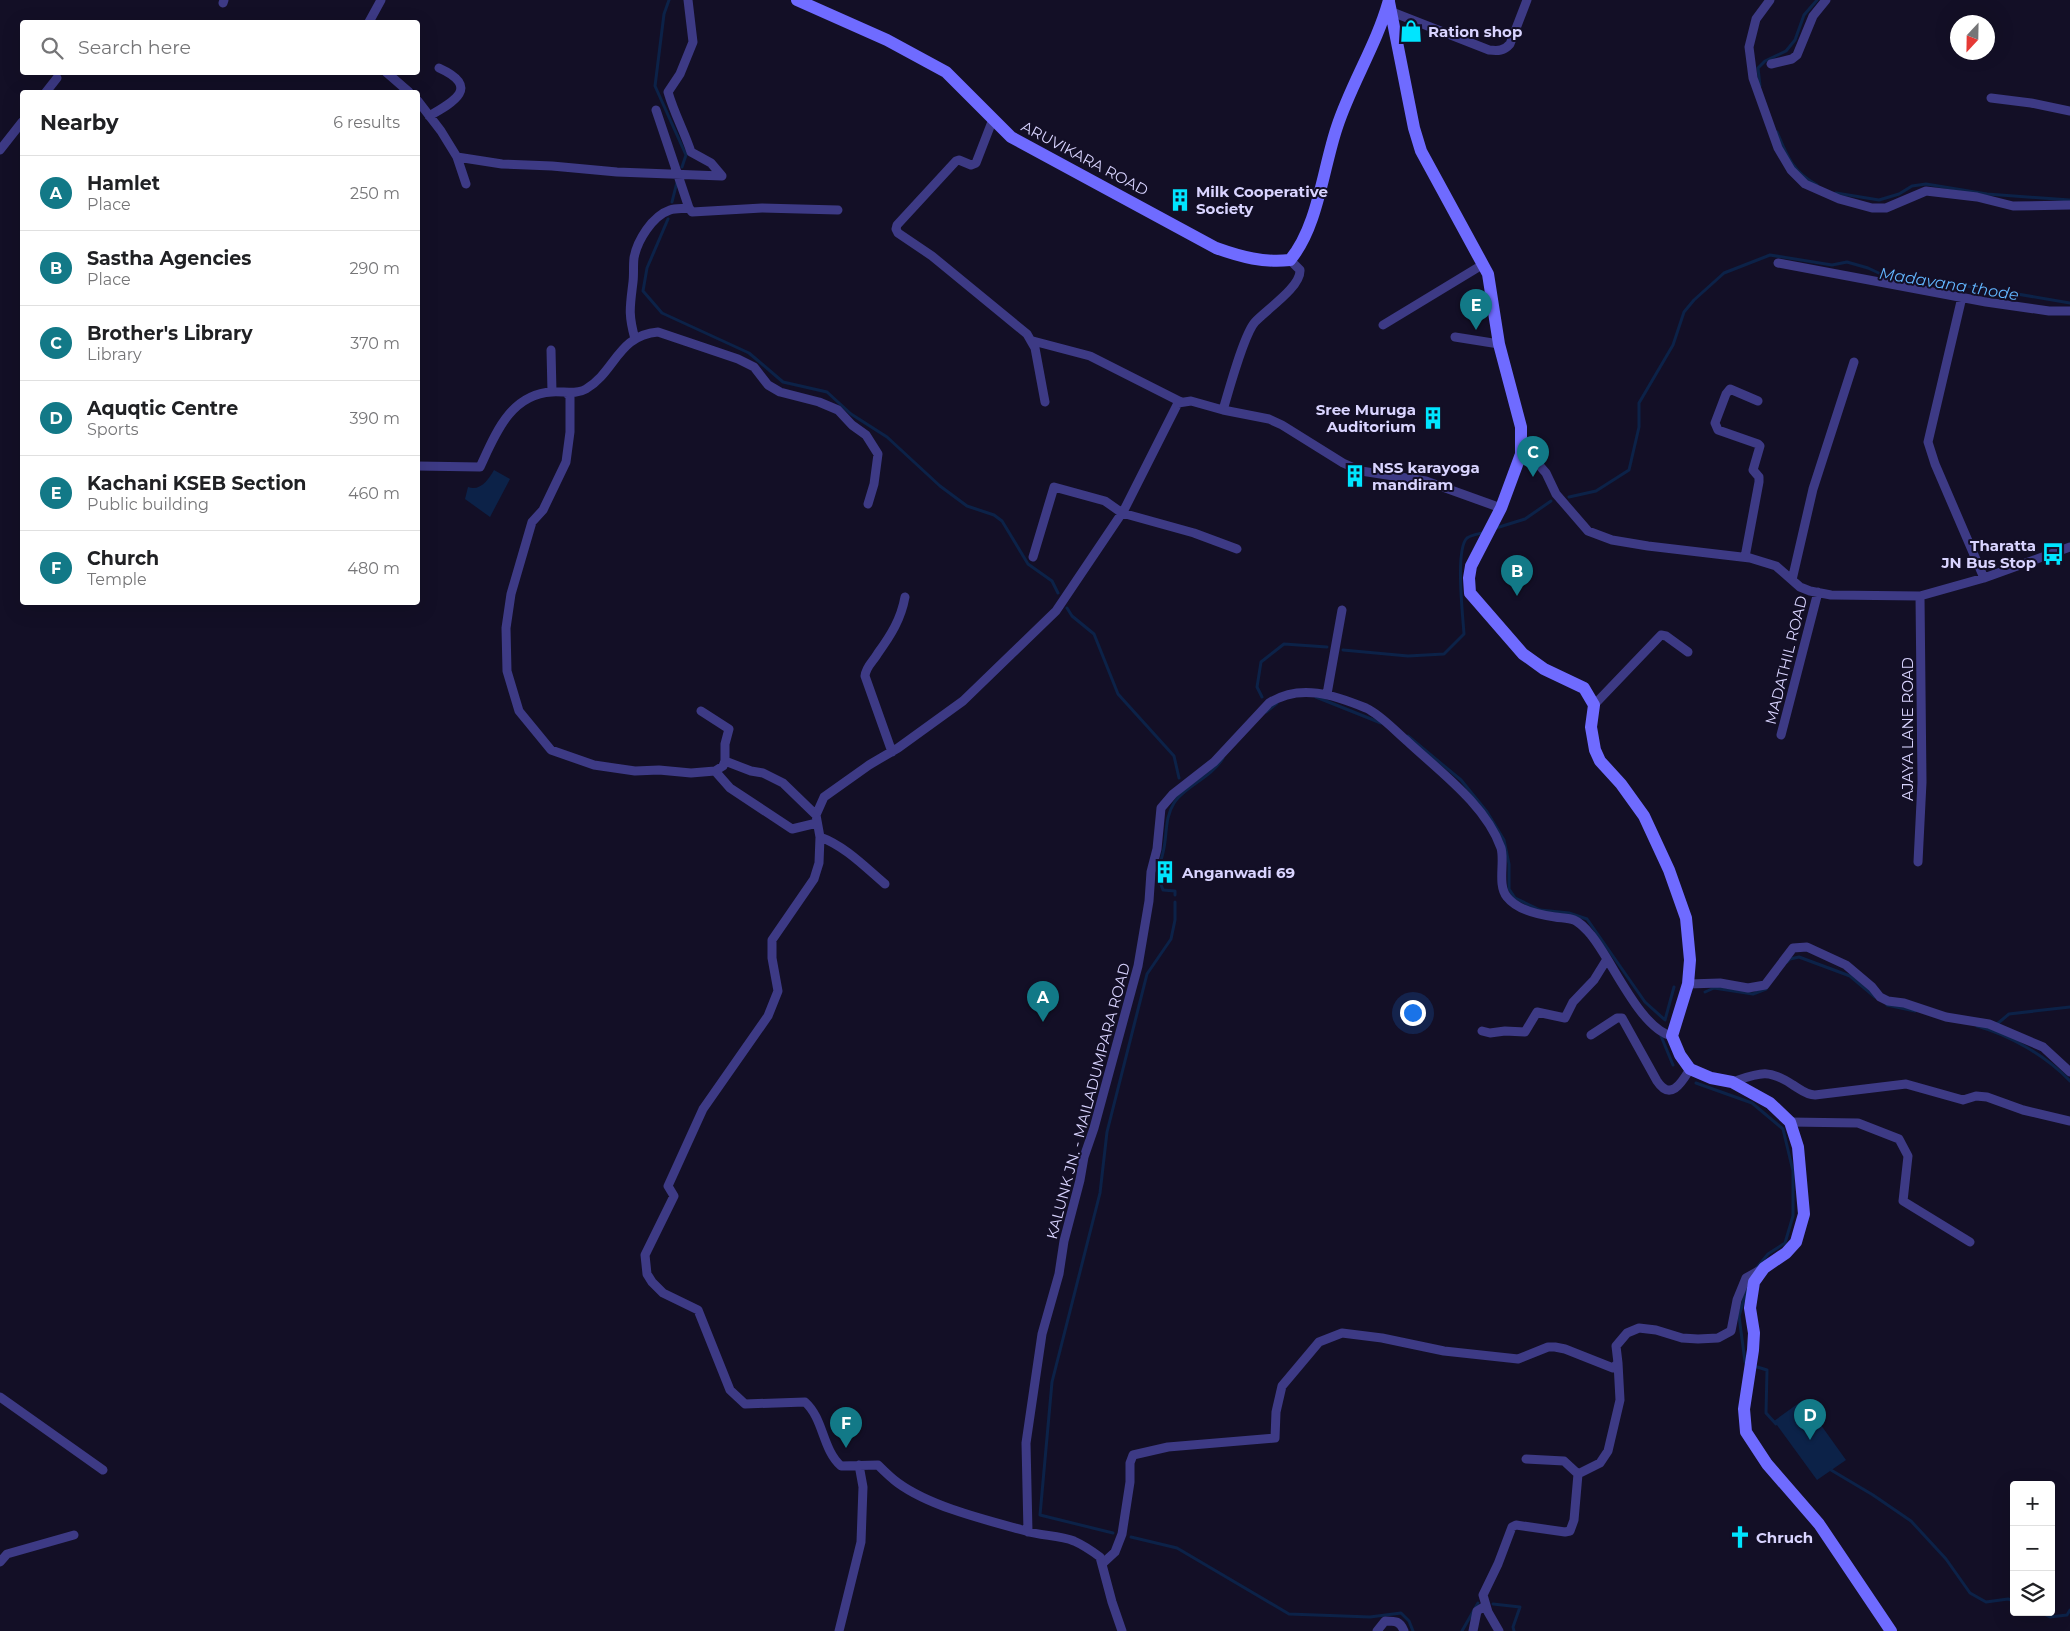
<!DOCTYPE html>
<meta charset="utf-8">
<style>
body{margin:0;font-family:Montserrat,sans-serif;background:#f6f6f6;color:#202124}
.controls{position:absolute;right:15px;bottom:15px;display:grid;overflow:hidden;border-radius:5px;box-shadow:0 5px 20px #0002}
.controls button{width:45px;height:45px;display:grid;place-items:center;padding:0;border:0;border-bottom:1px solid #e0e0e0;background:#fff;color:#202124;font:25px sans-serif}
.compass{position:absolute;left:1950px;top:15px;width:45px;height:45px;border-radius:50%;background:#fff;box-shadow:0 5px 20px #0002;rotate:202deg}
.you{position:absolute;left:1412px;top:1012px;width:18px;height:18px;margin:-12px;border:4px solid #fff;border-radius:50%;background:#1a73e8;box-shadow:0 0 0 8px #1a73e833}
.badge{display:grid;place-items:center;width:32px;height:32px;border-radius:50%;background:#127987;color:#fff;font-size:16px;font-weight:700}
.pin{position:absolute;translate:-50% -41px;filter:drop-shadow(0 1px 2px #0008)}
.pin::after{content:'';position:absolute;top:26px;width:18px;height:15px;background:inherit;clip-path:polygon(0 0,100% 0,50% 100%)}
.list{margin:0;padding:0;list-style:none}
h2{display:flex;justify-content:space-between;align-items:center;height:65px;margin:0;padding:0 20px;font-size:21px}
h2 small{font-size:16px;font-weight:400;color:#757577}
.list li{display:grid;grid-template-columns:32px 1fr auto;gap:15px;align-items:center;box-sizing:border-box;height:75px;padding:0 20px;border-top:1px solid #e0e0e0}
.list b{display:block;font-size:19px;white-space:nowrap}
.list p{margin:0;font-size:16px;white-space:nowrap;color:#757577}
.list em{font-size:16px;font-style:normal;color:#757577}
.icon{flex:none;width:28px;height:28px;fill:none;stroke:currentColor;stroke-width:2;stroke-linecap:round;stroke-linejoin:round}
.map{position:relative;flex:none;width:2070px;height:1631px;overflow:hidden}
.search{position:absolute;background:#fff;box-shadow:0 5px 20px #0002;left:20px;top:20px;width:400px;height:55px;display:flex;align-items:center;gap:12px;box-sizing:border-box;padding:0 18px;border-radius:5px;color:#757577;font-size:19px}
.panel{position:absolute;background:#fff;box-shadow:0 5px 20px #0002;left:20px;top:90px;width:400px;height:515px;border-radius:5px}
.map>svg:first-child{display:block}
.water{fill:#0c2248}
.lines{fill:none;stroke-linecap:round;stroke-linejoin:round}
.stream{stroke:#0c2248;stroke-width:3}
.street{stroke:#3d3a85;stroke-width:9}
.secondary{stroke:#6f6bff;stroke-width:12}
.labels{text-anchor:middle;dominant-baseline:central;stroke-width:4;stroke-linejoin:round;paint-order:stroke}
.poi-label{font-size:15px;font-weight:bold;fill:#d9d4ff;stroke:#130f26;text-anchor:start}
.street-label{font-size:15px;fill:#d9d4ff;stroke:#130f26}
.water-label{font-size:16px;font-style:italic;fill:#62b6ff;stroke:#130f26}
</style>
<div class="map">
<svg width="2070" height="1631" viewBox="0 0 2070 1631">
<rect width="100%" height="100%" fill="#130f26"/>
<path class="water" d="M494 470 510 479 490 517 465 499 468 487C480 492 489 479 494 470Z
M1803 1400 1846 1460 1817 1480 1774 1421Z"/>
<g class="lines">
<path class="stream" d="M669 0 664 14 655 86 686 155 682 167
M1760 86 1758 68 1765 61 1786 51 1795 40 1804 15 1817 0
M1777 132C1787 156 1792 171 1817 185
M1836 193 1879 200 1899 194 1912 186 1926 184 1987 194 2070 200
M672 202 677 182
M668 219 647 268 643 291 662 313 749 353 783 382 827 392 851 414 887 437 940 486 967 506 994 515 1002 521 1028 564 1052 581 1058 593
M1569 497 1596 491 1629 470 1639 427V403L1673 345 1684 312 1694 300 1724 273 1770 255 1832 265 1847 262 1868 268 1883 275 1988 289 2070 303
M1496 528 1525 519 1551 501
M1067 608 1072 616 1094 634 1118 694 1174 756 1179 778
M1343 650 1408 656 1444 654 1464 634C1463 617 1455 549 1467 538 1471 535 1478 534 1482 533
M1262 697 1257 687 1261 662 1284 644 1327 647
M1316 697 1381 723
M1266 712 1277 703
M1408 736 1461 780 1487 812 1504 840 1509 864V889L1515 898 1540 910 1569 913 1587 919 1645 1002 1665 1020 1674 987
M1175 895V891L1163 890C1155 870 1160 868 1164 848 1167 833 1165 817 1174 803 1183 787 1211 778 1223 758
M1787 962 1790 959 1799 957 1850 976 1875 997
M1705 992 1714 988 1753 994 1766 989
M1887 1005 1915 1011
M1997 1024 2009 1014 2070 1007
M1977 1026C2010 1035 2046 1056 2070 1081
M1661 1036 1673 1065
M1696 1083 1752 1103 1783 1129 1793 1171V1216L1785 1243 1768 1254 1755 1270
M1747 1289 1739 1316 1745 1362 1748 1364
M1754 1366 1767 1370 1766 1413 1776 1424
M1831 1470 1873 1495 1911 1521 1946 1559 1970 1593 1986 1602 2008 1599 2014 1601
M1113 1533 1040 1515 1052 1382 1100 1193 1107 1132 1147 974 1171 939 1175 920V902
M1131 1537 1177 1548 1289 1614 1370 1617 1401 1613 1409 1621 1413 1631
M1493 1604 1520 1607 1513 1627 1514 1631
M2040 1612 2050 1617 2067 1615 2070 1610
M1462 1631 1478 1603"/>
<path class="street" d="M688 0 693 42 680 74 668 92C674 113 684 131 691 152L711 163 722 176
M1770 0 1756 19 1749 47 1753 78 1778 148 1791 170 1805 184 1839 199 1872 208H1886L1926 191 1977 197 2013 206 2070 205
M223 3 224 0
M1392 12 1489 50C1498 51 1504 51 1510 44L1527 0
M369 22 381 0
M1771 64 1792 59 1797 55 1813 16 1826 0
M386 72 409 92
M46 92 57 78
M1991 98 2031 103 2070 111
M418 101 441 131 457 157 466 184
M656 110 689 208 692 212 762 208 838 210
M429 116C454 102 481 87 439 68
M993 119 976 163 971 165 959 160 956 161 897 225 896 229 898 233 932 256 1027 334 1035 348 1045 402
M0 150 22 122
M457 157 502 164 552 166 617 172 722 176
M1778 263 1986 302 2049 311H2070
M1962 297 1928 442 1935 464 1984 578
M1383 325 1482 265
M1455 337 1499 344
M635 339C628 314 630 307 633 282 634 274 633 266 634 258 637 241 652 216 670 210 676 208 683 209 689 208
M1033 341 1090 356 1181 402
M551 350 552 392
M566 393 570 396V432L566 462 543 510 532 522 511 594 506 628 507 671 519 711 551 750 594 765 635 771 659 770 691 773 715 771 730 788 792 829 817 823
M1223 410C1229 390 1244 334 1255 322 1267 309 1301 287 1300 270L1290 260
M1521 454 1539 465 1546 473 1556 494 1588 531 1612 540 1648 546 1750 558 1776 566 1800 587 1810 591 1831 595 1920 596 1984 578 2070 547
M418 466 480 467C495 435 510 394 552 392 563 391 576 395 586 389 615 372 618 335 658 332L738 359 754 367 768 385 780 392 819 402 838 410 852 425 866 435 878 454 874 484 868 504
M1033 557 1054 487 1105 501 1122 513 1194 533 1237 549
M1745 557 1759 482V477L1753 470 1760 446 1758 444 1718 430 1715 423 1726 394 1730 389 1758 401
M1792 580 1813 489 1854 362
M1327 694 1342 610
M1594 705 1661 635 1666 636 1688 652
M701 711 729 729 725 744V761L723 766 715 771
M1781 735 1818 592
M892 752 865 676C866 666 873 662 878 653 891 635 901 619 905 597
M725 761 751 771 763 773 783 783 816 815
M820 837C845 846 865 867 885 884
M1918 862 1922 782 1920 596
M1688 984 1720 983 1748 988 1765 985 1793 948 1807 947 1846 965 1872 987 1880 997 1888 1001 1904 1003 1946 1017 1989 1024 2043 1047 2070 1072
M1482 1031 1490 1033 1505 1031 1525 1032 1537 1012 1565 1018 1573 1002 1594 980 1607 959
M1591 1035 1617 1018H1622L1657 1081C1671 1102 1682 1082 1690 1069
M1732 1082C1759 1073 1768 1068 1793 1085 1800 1089 1806 1095 1815 1095L1906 1084 1963 1100 1976 1096 1987 1097 2023 1110 2070 1121
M1790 1122 1858 1123 1899 1139 1908 1156 1903 1201 1970 1242
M0 1397 103 1470
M1578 1474 1600 1463 1608 1451 1620 1400 1618 1363
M1028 1532 1026 1443 1042 1334 1059 1274 1064 1241 1080 1180 1084 1157 1094 1128 1138 966 1149 901 1151 872 1157 849 1161 808 1173 794 1214 762 1269 703C1300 683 1334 695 1366 708 1381 715 1394 730 1407 741 1439 771 1486 805 1501 848 1505 862 1497 885 1507 897 1517 910 1540 915 1555 917 1561 918 1569 918 1574 920 1579 922 1587 930 1591 935 1612 960 1640 1029 1672 1036
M0 1562 7 1554 74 1535
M1102 1564 1115 1552 1122 1534 1130 1482V1463L1133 1455 1168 1447 1275 1438 1276 1412 1282 1386 1319 1342 1342 1333 1382 1338 1444 1351 1518 1359 1548 1347H1555L1565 1349 1613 1368 1618 1363 1616 1346 1627 1333 1639 1328 1656 1330 1682 1338 1698 1339 1718 1338 1731 1331 1737 1300 1746 1278 1762 1269
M839 1631 861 1542 863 1487 859 1465
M1122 1631 1112 1602 1100 1557C1092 1551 1083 1545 1074 1541 1059 1535 1041 1536 1026 1531 986 1520 931 1507 898 1483 891 1478 884 1471 878 1465L841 1466C822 1449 824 1419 805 1402L745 1404 730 1390 698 1310 663 1293 652 1282 647 1274 645 1255 674 1196 668 1186 703 1109 768 1016 778 991 772 958V940L814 879 819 863 820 837 816 815 824 797 869 765 898 748 963 701 1056 611 1124 510 1178 403 1191 401 1223 410 1269 419 1282 425 1343 463 1361 471 1426 481 1501 508
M1377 1631 1385 1621C1396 1621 1400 1621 1404 1631
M1473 1631 1477 1611 1485 1606
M1499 1631 1488 1612 1483 1595 1498 1564 1512 1527 1516 1525 1565 1532 1570 1531 1574 1520 1578 1474 1564 1461 1526 1459"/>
<path class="secondary" d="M797 0 887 40 946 72 1011 137 1216 248C1241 257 1264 263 1290 260 1318 227 1323 168 1337 127 1351 84 1377 44 1389 0
M1389 2 1414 128 1421 151 1488 274 1499 344 1521 427V454L1501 508 1471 566 1469 578 1470 593 1523 654 1544 669 1584 688 1594 705 1591 727 1595 750 1600 761 1621 784 1644 816 1669 870 1686 918 1690 960 1688 984 1672 1036 1680 1055 1690 1069 1711 1078 1732 1082 1770 1103 1790 1122 1798 1147 1804 1214 1796 1242 1786 1253 1764 1268 1754 1282 1750 1308 1754 1333 1753 1350 1744 1409 1746 1432 1767 1464 1819 1524 1891 1631"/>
</g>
<defs>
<symbol id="shop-bare" viewBox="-9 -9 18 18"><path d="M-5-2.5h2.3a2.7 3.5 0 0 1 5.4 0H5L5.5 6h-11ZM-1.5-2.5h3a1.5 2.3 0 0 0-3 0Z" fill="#00e5ff" stroke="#130f26" stroke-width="2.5" paint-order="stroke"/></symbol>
<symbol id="building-bare" viewBox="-9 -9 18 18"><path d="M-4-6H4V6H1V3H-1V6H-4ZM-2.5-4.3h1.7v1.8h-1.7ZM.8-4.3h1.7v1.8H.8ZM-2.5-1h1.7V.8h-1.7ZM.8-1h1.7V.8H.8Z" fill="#00e5ff" stroke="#130f26" stroke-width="2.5" paint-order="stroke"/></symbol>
<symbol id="bus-bare" viewBox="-9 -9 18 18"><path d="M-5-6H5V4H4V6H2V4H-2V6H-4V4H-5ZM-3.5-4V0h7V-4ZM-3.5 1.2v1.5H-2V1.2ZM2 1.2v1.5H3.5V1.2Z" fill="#00e5ff" stroke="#130f26" stroke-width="2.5" paint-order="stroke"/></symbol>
<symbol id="church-bare" viewBox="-9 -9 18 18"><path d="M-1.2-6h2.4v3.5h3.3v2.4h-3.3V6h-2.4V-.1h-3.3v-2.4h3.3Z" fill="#00e5ff" stroke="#130f26" stroke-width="2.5" paint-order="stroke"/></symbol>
</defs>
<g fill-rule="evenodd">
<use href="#shop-bare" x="1395" y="15" width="32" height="32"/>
<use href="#building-bare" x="1164" y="184" width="32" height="32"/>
<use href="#building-bare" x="1417" y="402" width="32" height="32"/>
<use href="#building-bare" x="1339" y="460" width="32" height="32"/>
<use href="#bus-bare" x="2037" y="538" width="32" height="32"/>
<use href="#building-bare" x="1149" y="856" width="32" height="32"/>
<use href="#church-bare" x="1724" y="1521" width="32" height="32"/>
</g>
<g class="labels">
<g class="poi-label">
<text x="1428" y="31">Ration shop</text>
<text x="1196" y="191">Milk Cooperative<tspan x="1196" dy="17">Society</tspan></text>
<text x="1416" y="409" text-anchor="end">Sree Muruga<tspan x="1416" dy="17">Auditorium</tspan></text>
<text x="1372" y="467">NSS karayoga<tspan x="1372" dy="17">mandiram</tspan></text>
<text x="2036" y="545" text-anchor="end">Tharatta<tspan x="2036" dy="17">JN Bus Stop</tspan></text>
<text x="1182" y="872">Anganwadi 69</text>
<text x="1756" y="1537">Chruch</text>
</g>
<g class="street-label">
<text transform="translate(1085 158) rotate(28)">ARUVIKARA ROAD</text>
<text transform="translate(1786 660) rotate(-76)">MADATHIL ROAD</text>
<text transform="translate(1907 729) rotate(-90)">AJAYA LANE ROAD</text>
<text transform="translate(1088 1101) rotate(-75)">KALUNK JN. - MAILADUMPARA ROAD</text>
</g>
<g class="water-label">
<text transform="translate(1949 284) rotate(9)">Madavana thode</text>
</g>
</g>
</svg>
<div class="controls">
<button>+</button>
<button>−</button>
<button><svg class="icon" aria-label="layers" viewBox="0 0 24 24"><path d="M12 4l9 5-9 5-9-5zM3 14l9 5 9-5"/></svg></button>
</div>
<svg class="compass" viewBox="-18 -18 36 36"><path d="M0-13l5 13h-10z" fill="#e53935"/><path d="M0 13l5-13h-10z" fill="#757577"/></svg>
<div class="you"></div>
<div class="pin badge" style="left:1043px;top:1022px">A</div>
<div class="pin badge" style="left:1517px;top:596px">B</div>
<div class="pin badge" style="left:1533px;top:477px">C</div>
<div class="pin badge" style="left:1810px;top:1440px">D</div>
<div class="pin badge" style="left:1476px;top:330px">E</div>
<div class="pin badge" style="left:846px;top:1448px">F</div>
<div class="search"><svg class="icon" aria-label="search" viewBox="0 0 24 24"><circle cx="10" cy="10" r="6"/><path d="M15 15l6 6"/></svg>Search here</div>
<section class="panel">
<h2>Nearby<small>6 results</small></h2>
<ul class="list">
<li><span class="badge">A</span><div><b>Hamlet</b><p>Place</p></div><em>250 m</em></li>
<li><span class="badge">B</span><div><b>Sastha Agencies</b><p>Place</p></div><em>290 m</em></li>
<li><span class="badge">C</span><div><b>Brother's Library</b><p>Library</p></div><em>370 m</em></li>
<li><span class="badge">D</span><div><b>Aquqtic Centre</b><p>Sports</p></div><em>390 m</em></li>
<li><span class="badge">E</span><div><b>Kachani KSEB Section</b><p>Public building</p></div><em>460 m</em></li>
<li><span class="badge">F</span><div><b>Church</b><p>Temple</p></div><em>480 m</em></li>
</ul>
</section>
</div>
